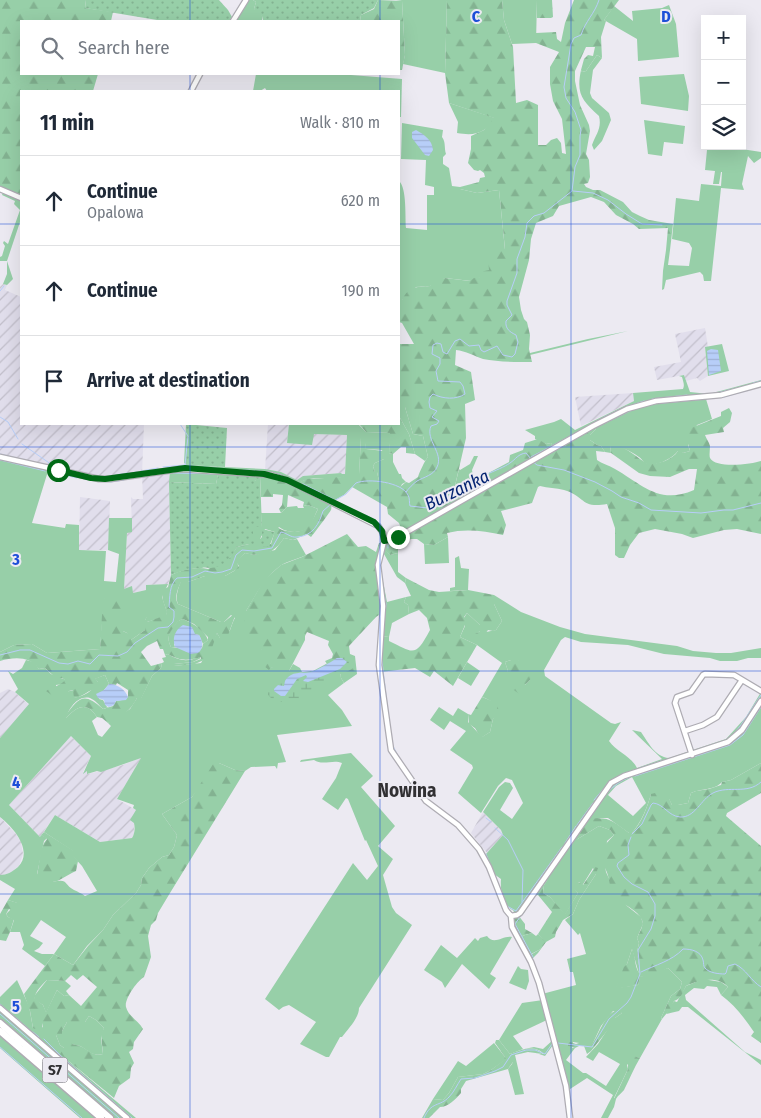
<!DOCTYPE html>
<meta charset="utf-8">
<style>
body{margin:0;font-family:"Fira Sans Condensed",sans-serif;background:#f2f2f3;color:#1f2937}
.controls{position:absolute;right:15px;top:15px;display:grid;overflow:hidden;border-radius:0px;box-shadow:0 5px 20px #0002}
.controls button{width:45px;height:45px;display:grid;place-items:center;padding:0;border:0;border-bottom:1px solid #e0e1e3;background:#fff;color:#1f2937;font:25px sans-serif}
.stop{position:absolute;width:15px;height:15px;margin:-11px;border:4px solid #006916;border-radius:50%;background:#fff}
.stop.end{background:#006916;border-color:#fff;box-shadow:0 1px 5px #0008}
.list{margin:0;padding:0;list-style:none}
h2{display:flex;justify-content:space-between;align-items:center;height:65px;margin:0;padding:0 20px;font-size:21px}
h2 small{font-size:16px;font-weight:400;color:#747a83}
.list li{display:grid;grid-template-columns:32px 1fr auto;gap:15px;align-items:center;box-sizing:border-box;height:90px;padding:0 20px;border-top:1px solid #e0e1e3}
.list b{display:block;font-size:19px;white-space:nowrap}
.list p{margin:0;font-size:16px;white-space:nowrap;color:#747a83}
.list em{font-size:16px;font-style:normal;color:#747a83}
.icon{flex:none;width:28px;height:28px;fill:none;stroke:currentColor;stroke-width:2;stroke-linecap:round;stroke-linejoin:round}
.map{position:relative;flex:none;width:761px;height:1118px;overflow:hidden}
.search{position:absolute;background:#fff;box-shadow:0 5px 20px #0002;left:20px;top:20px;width:380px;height:55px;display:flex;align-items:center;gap:12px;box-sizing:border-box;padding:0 18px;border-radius:0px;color:#747a83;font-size:19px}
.panel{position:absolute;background:#fff;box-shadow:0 5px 20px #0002;left:20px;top:90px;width:380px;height:335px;border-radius:0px}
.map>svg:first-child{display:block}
.industrial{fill:url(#industrial-furrows)}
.green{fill:#97cfa8;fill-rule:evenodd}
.forest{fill:url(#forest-firs);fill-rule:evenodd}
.wetland{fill:url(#wetland-marsh)}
.garden{fill:url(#garden-dots)}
.water{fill:url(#water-rules)}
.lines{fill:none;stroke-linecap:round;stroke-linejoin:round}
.stream{stroke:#b7cef8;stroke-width:1}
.minor-casing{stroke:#aeacb3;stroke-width:7}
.highway-casing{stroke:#aeacb3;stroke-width:9}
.minor{stroke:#fff;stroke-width:4.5}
.highway{stroke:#fff;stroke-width:6}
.route{stroke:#006916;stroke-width:6}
.grid{fill:none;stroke:#1d4ed8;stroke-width:1;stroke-opacity:0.55}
.labels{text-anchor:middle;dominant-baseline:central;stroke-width:4;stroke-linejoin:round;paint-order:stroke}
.shield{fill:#eceaf2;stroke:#69686c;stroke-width:1}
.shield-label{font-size:15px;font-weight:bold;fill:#313033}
.water-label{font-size:18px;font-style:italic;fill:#052472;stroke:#eceaf2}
.quarter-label{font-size:19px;font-weight:bold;fill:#313033;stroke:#eceaf2}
.grid-label{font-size:16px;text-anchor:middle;font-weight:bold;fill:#1d4ed8;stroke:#eceaf2;stroke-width:4;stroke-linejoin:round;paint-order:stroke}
</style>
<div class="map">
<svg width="761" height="1118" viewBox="0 0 761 1118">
<defs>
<pattern id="industrial-furrows" width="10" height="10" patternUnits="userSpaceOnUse" patternTransform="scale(1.25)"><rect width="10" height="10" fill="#e1deec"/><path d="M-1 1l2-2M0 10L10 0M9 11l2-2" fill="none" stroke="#c2bfcb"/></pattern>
<pattern id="forest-firs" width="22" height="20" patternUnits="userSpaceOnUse" patternTransform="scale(1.25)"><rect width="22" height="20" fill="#97cfa8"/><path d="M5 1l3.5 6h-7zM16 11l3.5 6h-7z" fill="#83b291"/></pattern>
<pattern id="wetland-marsh" width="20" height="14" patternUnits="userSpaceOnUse" patternTransform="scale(1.25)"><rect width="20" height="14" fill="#97cfa8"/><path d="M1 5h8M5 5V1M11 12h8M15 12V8" fill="none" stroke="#83b291"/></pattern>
<pattern id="garden-dots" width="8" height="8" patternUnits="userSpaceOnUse" patternTransform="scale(1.25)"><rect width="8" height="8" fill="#97cfa8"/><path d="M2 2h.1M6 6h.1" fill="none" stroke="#83b291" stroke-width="1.8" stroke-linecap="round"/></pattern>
<pattern id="water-rules" width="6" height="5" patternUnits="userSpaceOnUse" patternTransform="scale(1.25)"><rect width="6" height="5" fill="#b7cef8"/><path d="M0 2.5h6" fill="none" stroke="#9eb1d5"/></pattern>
</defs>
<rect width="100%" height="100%" fill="#eceaf2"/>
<path class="industrial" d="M3 284 7 285 5 290 21 297V424H144L142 474 170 470 171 473 169 474 171 575 168 584 146 585V590L133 593 124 589 127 532H132L131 497 133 499H143L142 474 110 479 0 457V287Z
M705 328 708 347 705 348 708 376 700 381 697 378 686 381 684 375 657 380 654 367 681 362 675 334Z
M633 393 634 401 581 426 575 397Z
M268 424H289L287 443 314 434 347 435 345 474 341 475V473L304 476 297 481 281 472 265 470Z
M80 497 110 501 108 550H79Z
M8 689 15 692 29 705 0 738V693Z
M71 736 91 756 83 772 88 771V774L123 765 142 757 117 799 136 810 134 823V834L132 838 100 842 55 815 40 837 9 805Z
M483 812 501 830 503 835 487 853 471 833Z
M0 817 16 834 21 842 23 854 19 866 9 874 4 875H0Z"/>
<path class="green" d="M246 0H253L256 2 254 9 262 16V21H229L232 17 234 19Z
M396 0H447L445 73 403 64 405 55 402 1Z
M502 0H537L536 43 512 44 504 20Z
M669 5 676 24 679 57 638 61 637 39 604 20 614 6 633 21 632 11 662 8Z
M597 55 602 58 593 70 590 93 592 98 609 113 611 120 602 141 594 150 592 145C596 134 602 128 599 116 582 100 576 94 581 70L582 72 586 71Z
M256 74H338L402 79 401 117H399V91H267L265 88 260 91H253Z
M684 74 689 96 688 111 641 104 639 77Z
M449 103 495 118C485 134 474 136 457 133L458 122Z
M644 120 685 126 683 144 664 142 662 156 648 154Z
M402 123 443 130 442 137C446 142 444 148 446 154L443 157V164L449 168 452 186 460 187V189L477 193 499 190 505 250 489 271 481 277 471 281 445 278 430 286 416 287 402 300H399V181C407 188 405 217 406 228L427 230V195H434V187L425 185 426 160 401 159Z
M710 146H722L761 152V158L754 163 748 156 742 184 744 190 721 188 711 281H704L703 275 700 272 666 280 664 289 662 290 663 271 666 250H670L668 265 689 266 692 248 689 243 672 239 676 198 699 201 701 184 721 186 722 172H721L719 184H713L715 171 705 170 707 150H710Z
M4 190 21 198V219L7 261 13 279 7 285 3 284 7 274V261H0V257L2 256 5 246 3 243 4 241 8 244 20 210 14 204 15 201 2 195Z
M628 331 530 355V353L588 339Z
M722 344 729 371 708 376 705 347Z
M684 375 690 392 709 394 761 380V386L724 397 706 399 712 419 697 425 688 445 690 451 683 453 678 451C673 458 656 467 647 464 644 463 642 459 639 457 629 450 622 447 610 446L611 453 605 452 601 446 597 445 590 440V435L596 429 593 426 554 448 551 443 546 444 535 439V436L525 430 554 422 561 419 575 430 634 401 633 393 683 389C685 385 683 381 682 377L679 376Z
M399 407H405L413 434 423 436 428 457 425 461 415 454 409 434 399 416Z
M289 424H358L366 432 391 433 389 453 393 454V462L399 474H401L402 478 406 482 402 484 400 488 379 481 377 472H375L373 466 375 463 384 459 382 450 366 449 364 437 361 438 359 474C353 474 348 475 343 477 329 480 314 475 301 482L333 498 335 500 332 504C328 502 324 502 320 500 300 490 280 475 256 476V480L253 482V478L218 475 216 484 169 482 170 470 185 469V465L265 469 281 472 297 480 303 476 341 473 342 474H345L347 435 314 434 312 445 287 443Z
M474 456H478L472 470 473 476C466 478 461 486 454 490L459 469 460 470 470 464Z
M0 457 49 468 32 523 65 528 66 524 79 525V550L106 551 104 581 116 582 119 554 108 550 109 518H132V532L127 533 124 589 132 586 133 593 146 590V585L168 584 162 597 167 612 166 616 147 622V617L145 620V630L131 640 127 633 123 631 104 598 100 649 47 653 32 644 14 645 0 652Z
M308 505 318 509C315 514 313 523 309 527 302 534 286 533 279 527L275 532 265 529 260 539H253V526L262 527 261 513H281L287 507 297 506 298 508H304L303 506Z
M448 537 449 563 425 564 424 544 434 545Z
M284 538 293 540 297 539 306 555C298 559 287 561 280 566 264 578 256 595 246 611L262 650 271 667 289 671 293 664 300 668 302 672 291 675 340 669 341 678 344 683 328 695 342 710 352 726 277 735 286 762 278 763 277 769 275 766 251 767 245 771 235 770 219 763 192 797 162 814 177 835 174 847 169 855 162 857 149 868 142 878 141 885 136 893 113 915 103 930 87 946 73 965 54 954 45 966 22 949 24 945 20 932H10L14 920 8 917 6 914 17 903 8 900 15 889 0 880V875C7 875 12 872 18 867 34 851 13 827 0 817V738L29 704 15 692 18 689 8 671 13 674 22 668 26 660 34 662 39 669 45 668 51 674 66 680 63 684 56 685 57 694 74 690V698C84 696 93 691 98 682L94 679 105 675 109 684 104 690 99 699 103 700 107 707H109L103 709C99 705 95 700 90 698 78 695 69 708 66 718 77 706 87 701 97 717L92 721 98 735 102 737 111 726 108 723 130 709 137 698H141L152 676 161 668 162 663 164 662 162 658 166 657 165 655 168 654C179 661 187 662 200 657L201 658 193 662 174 664V666L201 663 217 633 220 638C233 633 229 628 235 618L231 615 224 622H221L178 604C175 598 178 588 181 581L188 582 205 576H225L234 571 239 566 236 562 245 553 255 555 275 550ZM71 736 91 756 83 774 87 771V774L97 771 101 772 141 758 117 799 134 805 133 808 136 810 130 820 134 823C135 828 135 833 132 838L100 842 55 815 44 832 73 851 71 854 82 866 97 891 85 896C81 893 78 892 74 890 63 884 69 878 52 882L37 874 44 841 47 838 41 835 40 837 9 805ZM41 920 66 937 54 954H42L34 951 39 948 43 943 30 936Z
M383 547 390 555 398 553V572L406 578 405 583 397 577 384 554 380 566 387 602 406 597 404 602 408 605 409 614 392 623 389 637 380 636 383 615 378 570Z
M459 556 461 568 469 569 468 590 450 591V588L455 587V558Z
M494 595 521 612 560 627 585 634 677 646 693 651 716 653H731L761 648V658H748L737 661H720L710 658 664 654 628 645 581 642 565 637 561 640 544 670 545 676 611 723 615 724 621 722 609 741C617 752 631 756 637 768L662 759 632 730 641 732C648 742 655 757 669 758L726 739 746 717 761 692V763L731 780 722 782C714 791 701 788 691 793L688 803 678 805H672L669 799 651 794C647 808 642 821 632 833H629L608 818H599L576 840 599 826 610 830 614 835 607 841 605 866 606 872 611 883 627 906 641 917 643 924 637 938 639 943 637 952 640 972 639 974 632 949 627 964 616 988 638 985 640 977 668 968 682 982 680 989 671 996 661 1018 662 1019 640 1058 635 1057 627 1065 628 1069 614 1098 616 1099 614 1107 608 1118H601L613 1095 587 1078 567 1091 556 1044 553 1045 545 1056 539 1054H543C540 1048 530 1048 524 1049L534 1047 543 1049 554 1039 549 1019 513 1036 523 1049 510 1054 499 1040 522 1003 543 1000 542 994 576 985 573 972H570L567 959 586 954 580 933 578 935 565 920 573 914 579 900 596 874 593 868 582 886 579 882 573 887 578 893 565 915 550 897 543 893 544 885 548 879 532 895 534 896 524 913 520 917 511 916 514 911C503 905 500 891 501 879L494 874 486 854 503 835 501 830 483 812 499 787 505 782 510 783 513 788 500 810 512 819 523 803 512 780 506 778 498 786 481 813 458 793 473 768 472 765 450 750 466 731 450 721 444 730 430 720 439 707 453 716 458 708 468 714V722L482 737 490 732 493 719 498 711C495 702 490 700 482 697L502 663 477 645 460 637 465 626 464 618 467 613 480 625V631L476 634 496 630 502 621 494 604ZM511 660 519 661 530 680 525 685 507 673 508 671 505 662ZM632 777 646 803 633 816 608 795 616 786ZM613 1011 622 1013 615 1018 598 1044 586 1057 593 1061 599 1052 620 1064 606 1086 586 1073H583L566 1060 575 1048H572L573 1042 592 1045 601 1026Z
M183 619C192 623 205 630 208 640L203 644 199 635 195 634 174 644 175 647H171C167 639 168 634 173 627 177 623 176 621 183 619Z
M467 662 480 671 471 686 458 678Z
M351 753 373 776 361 787 395 826 378 846 393 859 383 875 392 907 396 913 412 925 359 1008C359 1018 348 1029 342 1037H340L329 1057H326L300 1044 316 1022 289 1005 283 1007 279 1010 265 999 353 863 367 880 378 866 366 840 365 841 348 799 346 798 338 810 322 799 336 778 342 763C333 759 323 766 314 760L300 762 301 760Z
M532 933 536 936 538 934 546 942 539 950 531 954 522 936Z
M487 936C494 946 503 935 512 937L490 974 496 978 489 989 462 964 445 988 442 982 424 970 441 945 457 958 475 938 478 941 480 938Z
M518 966 521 969 528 970 529 981 526 990 509 983Z
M703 979 721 982 728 987 721 995 717 987 707 986 704 989 694 988 685 995 686 1000 745 1052 761 1060V1065L688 1007H682L679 1011 666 1014 674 1001 677 1002 686 986Z
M17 980 29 1006 33 1028 40 1023H43L42 1027 56 1035 60 1045 64 1048 65 1058 136 1118H114L0 1019V997Z
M47 980 65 981 71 986 66 991 69 995 64 996 57 990 46 1013 43 1005 35 1000V995Z
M89 1016 96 1020 104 1028 101 1038 103 1054C92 1057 88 1050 80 1046 77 1045 74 1045 72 1044L67 1036 62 1035V1031L67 1022H85Z
M0 1035 96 1118H80L0 1048Z
M494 1043 505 1057V1060L491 1070 483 1074 458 1077 449 1093 443 1100 433 1099 458 1061 466 1066Z
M515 1055 524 1094 515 1095 508 1069 512 1064Z"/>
<path class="forest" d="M0 0H86L85 8 113 12 111 21H21V74H98L93 91H21V198L0 189Z
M378 0 402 1 405 55 402 70H399V21H360L361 15 374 9Z
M447 0H502L504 20 513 47 516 103 527 100 538 105V145H546L551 140 557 138 561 143 562 153 566 154 562 119 553 101 550 84V67L559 52 536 43V33L556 32 557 39 561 42 565 23 574 0H619L604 20 606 21 601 37 602 58 597 55 586 71 582 72 581 70 584 59 588 55 593 56 595 47H586L575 71V81L580 105 589 125 590 131 586 154 589 160 590 177 588 183 584 184 586 187 593 190H600L623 202 632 212 640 216 649 220 673 224 670 250H666L668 228 639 229 633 224 616 215 604 202 591 197 559 206 553 216 536 223 531 239 529 260 519 297 521 310 524 319 527 322 530 335 529 349 532 362C517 362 497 362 483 359 474 356 466 351 456 350L455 365 471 372 475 400 465 404 466 438 454 490C462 487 465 479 473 476L475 477H481L509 462 510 455 523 450 525 443 538 439 546 444 551 443 554 448 593 426 596 429 590 435V440L597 445 601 446 605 452 596 451 597 460C602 464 609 465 615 469 643 485 659 505 694 490L697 469H689L670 477 650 476 639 473 611 453 610 446 614 444C628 448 637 458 648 464 659 464 672 460 678 451H681L683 453 690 451 687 440 691 428 721 416V412L729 408 732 413 730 422 723 428 724 432 705 435C706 438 709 442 710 446 710 450 709 455 710 458 716 469 752 464 761 461V534L737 529 724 530 693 538 682 534 655 529 639 533 630 545 624 558H619L615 555V528L607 504C581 509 585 496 564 490 556 488 548 488 540 486L538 487 532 503 501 511 506 525 503 535C484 531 466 528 447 533L448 537 434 545 424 544 417 539H411L398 546V553L390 555 383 548 379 557 382 613 376 617 349 646 350 654 355 656 357 674 344 683 341 678 340 669 330 663 327 664 325 661 332 658 333 654 328 645 329 641 307 632 305 636V640L289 671 285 675 271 667 269 670 259 662 262 650 248 644 244 617 246 611 264 580 281 565 302 557 347 534 358 547 366 546 376 552 379 543 384 542 403 534 399 523 388 514 387 507 352 487 344 495 335 500 300 482 307 479 342 477 347 474H359L361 437H365L366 449 384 451 386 455 384 459 375 463 373 466 375 472H377L379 481 400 487 406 482 409 483 418 477C419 473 425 460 428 457L423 436 413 434 405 407H399V344H414L402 323 399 322V300H402C409 286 416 287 430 286L435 280 445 278 470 281 474 278 480 277V272L489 270 488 258 496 252 505 249 499 190 477 193 460 189V187L479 182 480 178 485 177 484 173 480 170 478 171 474 170 468 163 471 149V136L484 130 494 118 449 103 445 73Z
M537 0H552L553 17 551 18H537Z
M399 416 409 434 415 454 406 453V447H401L393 454 389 453 390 433 366 432 359 424H399Z
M260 476 283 480 324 502H329C331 506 332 506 331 510 330 512 313 535 311 537L307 534 293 540 284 538C274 553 263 558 245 553L237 562 239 568 225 576H205L188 582H181C178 588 174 598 178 604L221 622H224L234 614 235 616 227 638 221 640 217 633 210 654 206 659 195 664 174 666V664L193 662 201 659V657C187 661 180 661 168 654L165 655 163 649H160L157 641 147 646 141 652 151 666 162 663 161 668 152 676 141 699 137 698C132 709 119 720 108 723L102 718 97 717C87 701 77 706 66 718L65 716C79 698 83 691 103 709L113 706 116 701 122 700 128 697V690L117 683 116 685 109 684 105 675 95 679 102 686 99 689C89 688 84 697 74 698L73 690 69 691 64 696 57 694 53 696 46 691C52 687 62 685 65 680L62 678H56L45 668 39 669C29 656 15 657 0 661V652L14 645 32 644 47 653 100 649 103 598 126 599 123 631 131 635V640L145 630V620L147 616V622L166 615C168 607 160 602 163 590L168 587 171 575C181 570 197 566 208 569L230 557 237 547 249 544H271L276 527C280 528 282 531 287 531 308 534 310 525 318 509L308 505 303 506 304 502 288 495 287 507 281 513 279 509 282 505 283 495 273 494V497H261ZM183 619 194 624 208 637V640L203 644 202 648 191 654 180 648 171 647C167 639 168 634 174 627 177 623 177 621 183 619Z
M406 578 429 590 439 592 468 590 494 595V604L502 621 496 630 493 631 488 630 483 637 475 634 480 631V625L467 613 464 617 467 620 460 637 477 645 453 686 434 671 430 677 415 668 380 672V636L389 637V641C414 653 415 658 430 630L427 618 419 610 409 614 408 605 404 602 406 597 411 596 405 583Z
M513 657H516L519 661 523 660 530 665 532 671 530 680 525 685 527 690 522 696 507 685 503 675 508 671 505 662 511 660Z
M482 697 492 701 493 700 497 701 499 714 493 719 490 732 481 738 475 728 469 724 468 714 471 715Z
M217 758 220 759 219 763 235 770 245 771 170 893 158 913 156 920 151 925 148 936 151 957 144 977C138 980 124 999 126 1007 128 1016 139 1021 143 1029L134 1042 133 1049 129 1052 134 1063 131 1068 130 1078 119 1086 114 1098 60 1054 64 1048 60 1045 56 1035 51 1037 42 1035 43 1023 40 1024 35 1029 33 1028 30 1011 24 994 54 954 73 965 88 946 103 930 113 915 136 893 141 885 142 878 149 868 162 857 169 855 174 847 177 835 162 814 192 797ZM71 975 77 980 83 975 97 987 81 1006 69 995 64 996 57 990 46 1012 43 1005 35 999C34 992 42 985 47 980L65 981ZM89 1016 96 1020 104 1028 101 1034 103 1054C93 1057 89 1050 80 1046 77 1045 75 1045 72 1044V1036L62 1034V1031L67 1022H85Z
M761 763V793L727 813 726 816 761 846V1043L751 1036 754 1032C745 1019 735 1005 721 995L728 987C718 975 698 980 686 986 683 992 681 999 674 1001L671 1008 662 1019 661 1018 671 996 680 989 682 982 668 968 664 970V974C655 978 649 975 640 977L638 985 615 989 624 967 627 964 632 949C636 957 634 965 639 973L640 972 637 952 639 943 637 938C639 933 644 926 642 920 638 910 623 905 616 897 606 887 613 872 598 860L604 846 614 835 610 830 599 826 576 840 572 837 584 820C608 816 610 819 629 833H632C642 822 647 808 651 794L659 792 667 794 672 805H678L688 803 691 793 696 791 709 789 721 785 722 782 731 780Z
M44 832 74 851 72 854 78 861 76 871C63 876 52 891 37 875 40 864 39 847 47 839L41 835Z
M595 867 598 868 596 874 579 900 573 914 563 920 556 932 555 937 546 942 538 953 530 961 511 923 514 916 518 915 525 924V929L532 933 522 936 532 954 539 950 545 942 538 934 552 912 538 895 534 896 532 895 544 876 548 879 544 885 543 893 550 897 565 914 578 893 573 888V879L583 885Z
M8 900 18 903 19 906 17 911 15 910 13 912 9 909 6 914 8 917 14 919 10 932 6 941 0 940V914Z
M618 1010 622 1013 615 1018V1021L591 1051 587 1054 584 1046H579L575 1048 568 1046V1044L570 1042 576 1044 585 1041 592 1044C599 1035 605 1012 618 1010Z
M496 1040H499L510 1054C521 1050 534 1044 543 1054L528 1052 515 1055V1059L508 1069 466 1081 461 1089V1093C456 1099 448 1107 440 1107L429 1118H422L433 1099 443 1100 449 1093 458 1077 483 1074 491 1070 504 1060 505 1057 495 1043Z
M633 1056 640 1058C634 1068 629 1080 624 1090 622 1093 618 1095 616 1099H614L628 1069V1062Z"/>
<path class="wetland" d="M347 657 352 658 354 667C348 673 340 673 333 677 328 681 324 687 319 691 306 701 270 711 265 688L269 684 294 673 313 671 337 658Z"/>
<path class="garden" d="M86 0H219L228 10 232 17 229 21H163L85 8Z
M253 0H378L374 8 361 15 360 21H263L262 16 256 15 254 9 256 2Z
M186 424 227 428 225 467 185 465 186 464 184 463Z
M218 475 254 476 253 481 256 480V476H260L262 527H253V539H260L262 537V529L275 532 269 547 249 544 237 547C231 558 223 568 210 568 207 568 205 567 202 568 191 568 181 571 171 575L169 482 216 484Z"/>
<path class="water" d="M416 130C425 135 432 140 433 150L429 156 425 155 412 138V132Z
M711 349 718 350 721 371 709 375 707 351Z
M183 625 192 627 195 634 199 635C203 641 204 648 198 653L191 654 175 647C172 638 175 630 183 625Z
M337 658H342L347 662 340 669 308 682 303 681 307 677 306 675 297 679 285 696H281L274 691V689L278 685 284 686 285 681C292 670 301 674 311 672 320 669 329 663 337 658Z
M109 684C116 683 126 690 128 697L126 700 116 701 114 705 109 707 105 705 104 700 98 698 96 694 104 690Z"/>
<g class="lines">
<path class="stream" d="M573 191 593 193 608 200 626 214 642 224 662 225
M0 291 4 286
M753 383 761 381
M717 393 749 385
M724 397 759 387
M652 399 687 395
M652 404 706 399
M0 417 8 422 18 439
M604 417 621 409 644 401
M593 423 599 420
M180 424 188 436 185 465
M597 427 634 409
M578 432 588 427
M22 444 55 467
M0 454 16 458
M531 457 574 434
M0 460 45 471
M533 462 537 465 564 470 595 482 612 491 621 497 639 503 651 510 701 513 724 510H733L761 503
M535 462 593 429
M163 467 184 465 200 467
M204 467 234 470
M238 470H240
M243 470 260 471
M141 471 158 468
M49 472 56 473
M269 472 279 474 296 482
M131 473 137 472
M173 473 216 474
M60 474 77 478
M159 474 169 473
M221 474 240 475
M97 476 105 477 127 473
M142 477 154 475
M266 477 275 478
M111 482 124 480
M303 484 333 499
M406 492C409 488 413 484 417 481 424 477 434 475 437 467 444 453 425 440 431 426L437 424 439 421 432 417 437 411 430 408 429 402 430 397 433 394C443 399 456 400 465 394L463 386 460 382 438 381 436 371 440 364V358L432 354 433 345 437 343 441 344 443 352 447 354 455 341 460 339 469 346 479 345 481 350 484 352 497 346 503 355 512 357 515 354 518 342 516 335C510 332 505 329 506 321L512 315 507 305V301L517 273V259L525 237 527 223 534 216 544 213 572 191 575 167 580 155V136L581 130 575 112 566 98 564 87 571 44 574 38 581 35C585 22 595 13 599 0
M313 495 327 502
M334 501 346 494 356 483C368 478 402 482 408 495 410 498 409 503 410 506L428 508 449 496 454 490 460 487 467 489C472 477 499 471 510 463 516 459 518 454 526 453L531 459
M366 515 381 524 387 537
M388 548V545
M381 576 386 604 383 632
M0 655 20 650H30L59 663 68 664 78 661 90 664 99 655 118 656 127 652 135 643 158 628 168 627 173 622 174 617V611L169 607C170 597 169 585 177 578L192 577 205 571 215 573 222 572 231 569 236 555 242 550 254 551 272 548 281 532C287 533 291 538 297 537 313 536 319 524 323 511L331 504
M382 661 387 704
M733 735 741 725 761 695
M392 744 398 756
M640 768 661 761
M635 776 730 745 743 735 761 707
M416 783 421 790
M423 793 426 797
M594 800 611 780 634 770
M486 818 491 822
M589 818C601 801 610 784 630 777
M577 825 593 803
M495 828 508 840 523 870 522 902
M632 834 642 824 651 805 653 803C664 804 668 816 680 817 695 818 701 799 713 793 729 785 747 795 761 782
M565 843 576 826
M486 854 507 906 516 911 562 847
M534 896 570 845
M520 917 515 924 533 957
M641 972C655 965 672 961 683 949 691 949 701 951 703 960 704 963 703 966 705 968 709 973 719 974 725 974L726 973 728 966 735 964C746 969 751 981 761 987
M0 1004 30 1030
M0 1014 119 1118
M33 1032 39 1037
M44 1039 62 1057 132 1118
M558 1043 592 1047 609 1019 627 1003 631 997 640 974 638 950 651 929 655 916V904L648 892 632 884 624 877 617 866 618 863 629 855 628 845 631 837
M0 1047 82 1118
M424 1118C431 1101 440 1107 449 1097 454 1092 457 1085 461 1079L475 1078 495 1071 503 1067 511 1055 526 1050H535L545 1054 552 1044"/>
<defs>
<path id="minor" d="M233 21 246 0
M191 91 200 74
M0 189 21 198
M0 457 99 479H110L180 469 272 475 287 480 378 526 383 533 384 541 378 565 383 606 379 665 391 750 426 801 458 825 479 849 489 867 506 910 511 916 512 927 531 962 539 983 566 1086 570 1118
M384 541H390L398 537 593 426 627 409 656 401 721 395 761 384
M685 731 703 725 717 717 742 680
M692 755 675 703 677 697 691 692 703 675 705 674 734 675 761 691
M511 916 517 915 520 913 611 783 624 776 728 742 742 730 761 701
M0 1008 127 1118"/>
<path id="highway" d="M0 1023 110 1118
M0 1031 101 1118"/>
</defs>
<use href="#minor" class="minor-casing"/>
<use href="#highway" class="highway-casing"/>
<use href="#minor" class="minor"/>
<use href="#highway" class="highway"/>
</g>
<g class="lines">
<path class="route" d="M58 470 91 478 105 479 185 468 264 474 287 480 374 522 382 531 384 541 390 540 398 537"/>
</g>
<path class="grid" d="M190 0V21M380 0V21M571 0V1118M190 74V91M380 74V91M0 224H21M399 224H761M190 424V1118M380 424V1118M0 447H761M0 671H761M0 894H761"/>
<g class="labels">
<rect class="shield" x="42.5" y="1057.5" width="25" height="25" rx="4"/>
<g class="shield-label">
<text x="55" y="1070">S7</text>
</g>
<g class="water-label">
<text transform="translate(457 490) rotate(-26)">Burzanka</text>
</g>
<g class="quarter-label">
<text x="407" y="790">Nowina</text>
</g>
</g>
<g class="grid-label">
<text x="476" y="22">C</text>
<text x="666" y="22">D</text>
<text x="16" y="565">3</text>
<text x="16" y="788">4</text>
<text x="16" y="1012">5</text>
</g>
</svg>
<div class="controls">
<button>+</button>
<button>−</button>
<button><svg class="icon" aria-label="layers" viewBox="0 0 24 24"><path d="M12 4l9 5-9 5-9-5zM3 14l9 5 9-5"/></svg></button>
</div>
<div class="stop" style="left:58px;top:470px"></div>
<div class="stop end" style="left:398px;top:537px"></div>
<div class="search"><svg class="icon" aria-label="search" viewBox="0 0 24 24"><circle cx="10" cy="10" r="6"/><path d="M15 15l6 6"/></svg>Search here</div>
<section class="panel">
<h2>11 min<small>Walk · 810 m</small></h2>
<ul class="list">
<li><svg class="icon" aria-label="ahead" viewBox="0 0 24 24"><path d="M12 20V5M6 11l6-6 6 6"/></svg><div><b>Continue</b><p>Opalowa</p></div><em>620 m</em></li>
<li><svg class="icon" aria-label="ahead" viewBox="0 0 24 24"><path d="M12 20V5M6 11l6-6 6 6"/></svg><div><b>Continue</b></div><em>190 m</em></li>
<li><svg class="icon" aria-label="arrive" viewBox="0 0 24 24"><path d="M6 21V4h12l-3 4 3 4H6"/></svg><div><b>Arrive at destination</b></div></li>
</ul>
</section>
</div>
